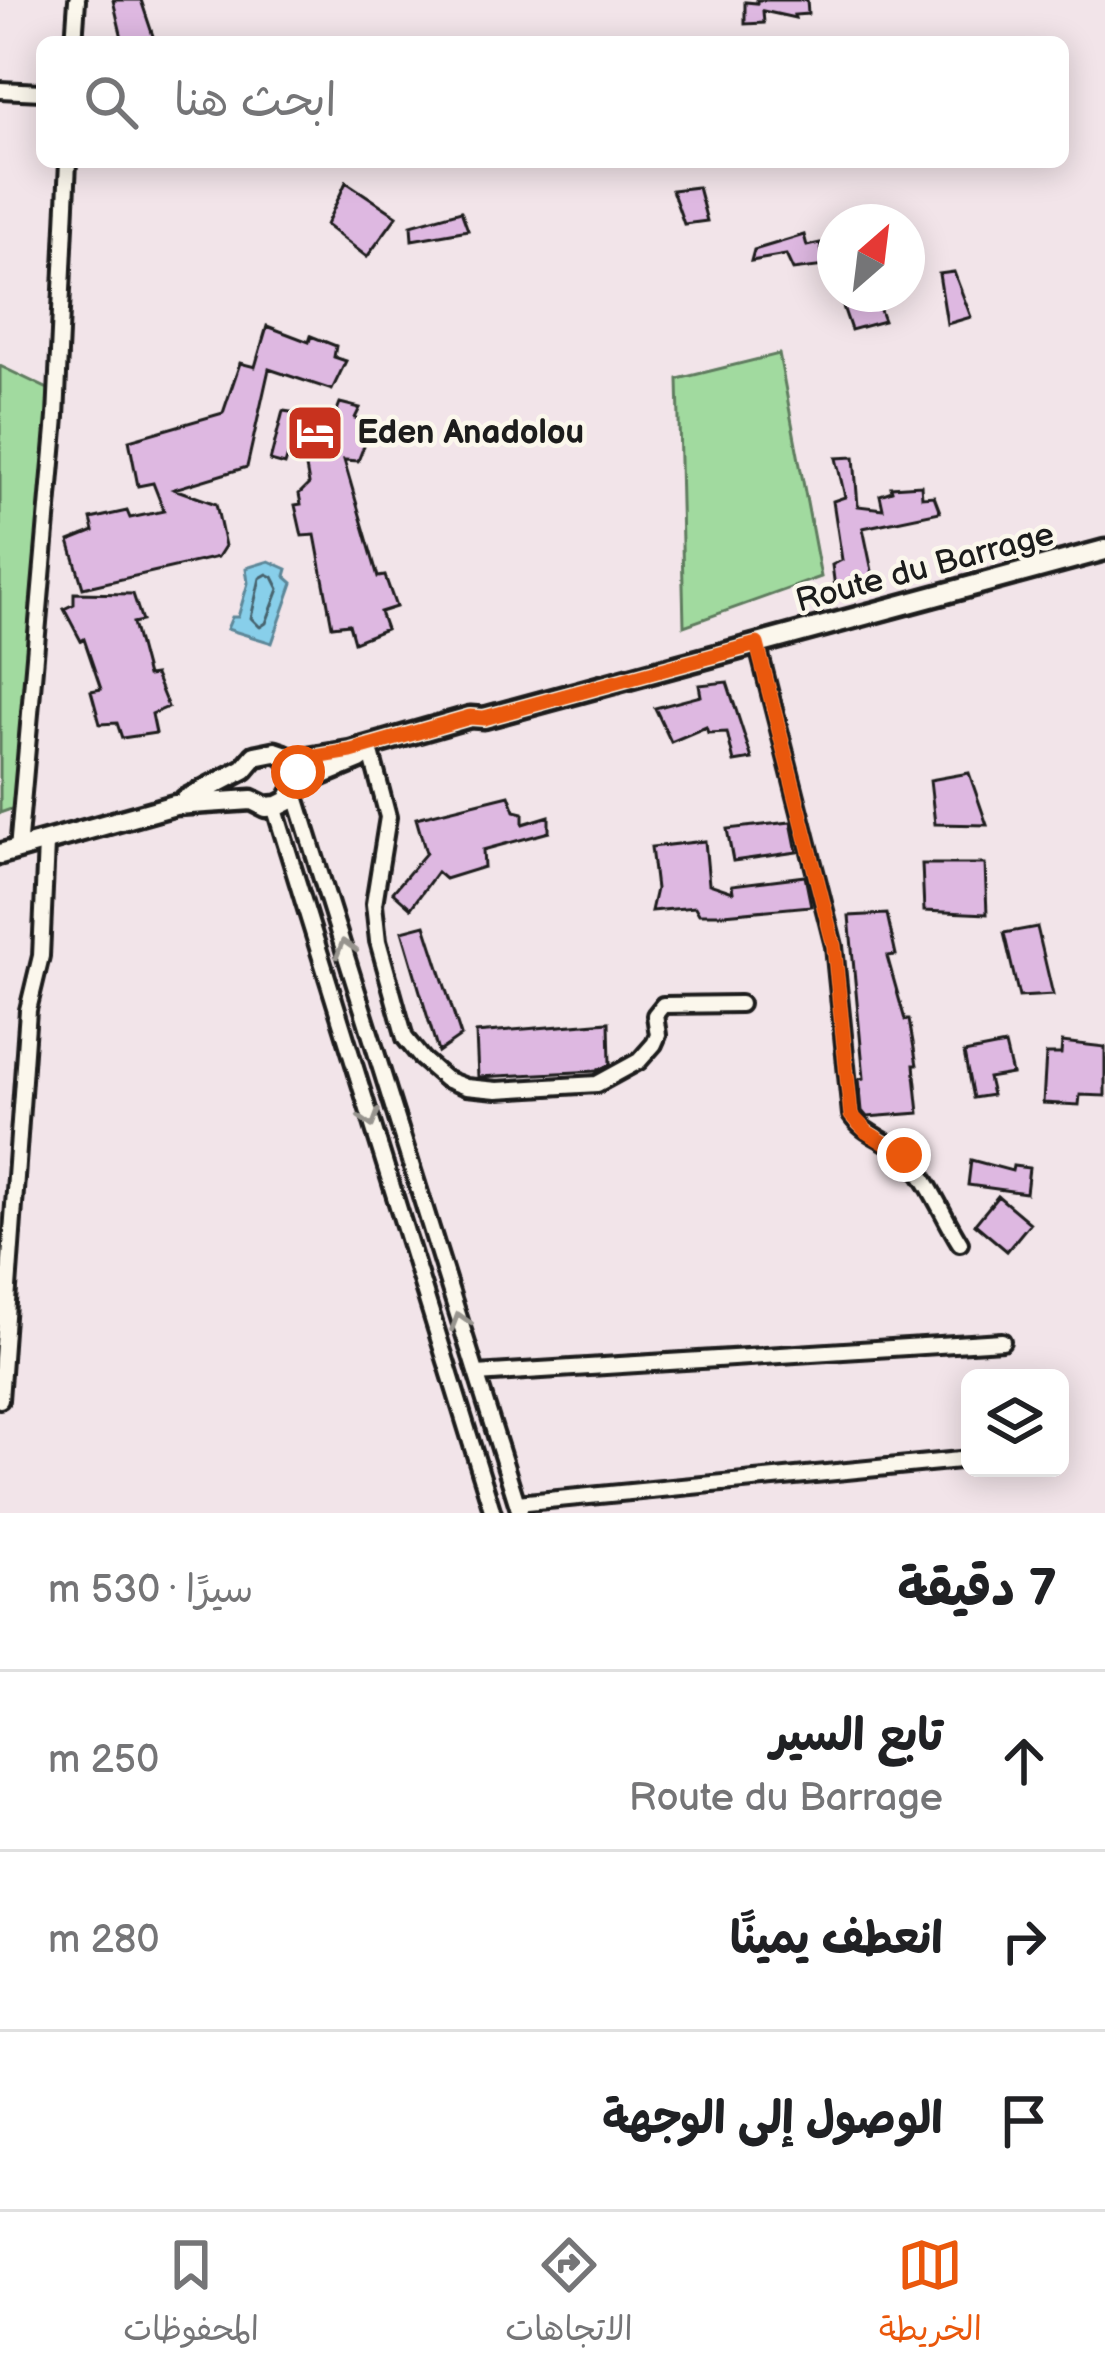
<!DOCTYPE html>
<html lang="ar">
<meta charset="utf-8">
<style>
body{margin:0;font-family:"Balsamiq Sans","Playpen Sans Arabic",sans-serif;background:#f2f2f2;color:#202124;direction:rtl}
.controls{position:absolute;right:36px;bottom:36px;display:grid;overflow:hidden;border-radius:18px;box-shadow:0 6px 30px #0003}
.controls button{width:108px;height:108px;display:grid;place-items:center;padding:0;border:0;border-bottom:3px solid #e0e0e0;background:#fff;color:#202124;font:60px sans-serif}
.compass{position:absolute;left:817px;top:204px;width:108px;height:108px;border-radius:50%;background:#fff;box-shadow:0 6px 30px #0003;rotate:28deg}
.stop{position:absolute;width:36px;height:36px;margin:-27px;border:9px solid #ea580c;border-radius:50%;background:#fff}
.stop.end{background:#ea580c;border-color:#fff;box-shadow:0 3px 12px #0008}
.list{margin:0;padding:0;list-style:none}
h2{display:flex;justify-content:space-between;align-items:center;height:156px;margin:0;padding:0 48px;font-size:51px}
h2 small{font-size:39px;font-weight:400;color:#757577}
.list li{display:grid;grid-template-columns:78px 1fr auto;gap:36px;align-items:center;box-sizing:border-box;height:180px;padding:0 48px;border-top:3px solid #e0e0e0}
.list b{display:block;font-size:45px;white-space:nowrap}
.list p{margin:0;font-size:39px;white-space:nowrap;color:#757577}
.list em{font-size:39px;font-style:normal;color:#757577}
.icon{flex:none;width:66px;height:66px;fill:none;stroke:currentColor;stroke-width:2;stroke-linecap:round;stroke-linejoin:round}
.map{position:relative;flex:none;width:1105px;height:1513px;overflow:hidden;direction:ltr}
.search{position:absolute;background:#fff;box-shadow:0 6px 30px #0003;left:36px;right:36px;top:36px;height:132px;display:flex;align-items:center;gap:30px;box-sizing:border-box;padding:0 42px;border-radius:18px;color:#757577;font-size:45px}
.sheet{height:696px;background:#fff}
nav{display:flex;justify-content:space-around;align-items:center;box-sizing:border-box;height:168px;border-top:3px solid #e0e0e0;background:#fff;font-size:33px;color:#757577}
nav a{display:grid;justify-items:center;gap:6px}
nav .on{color:#ea580c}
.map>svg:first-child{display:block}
.green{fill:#a1da9f;stroke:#5e7b5e;stroke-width:3}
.water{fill:#88cfea;stroke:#5d8798;stroke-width:3}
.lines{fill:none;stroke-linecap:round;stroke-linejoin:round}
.shore{stroke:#47646e;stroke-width:3}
.building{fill:#deb8e1;stroke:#1c1c1c;stroke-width:3}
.street-casing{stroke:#1c1c1c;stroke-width:22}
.secondary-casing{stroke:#1c1c1c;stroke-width:27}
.street{stroke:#fbf7ec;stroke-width:14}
.secondary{stroke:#fbf7ec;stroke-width:18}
.oneway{stroke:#97948e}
.route{stroke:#ea580c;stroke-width:15}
.labels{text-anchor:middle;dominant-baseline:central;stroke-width:9;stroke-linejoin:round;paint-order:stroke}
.poi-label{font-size:33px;font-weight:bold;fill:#1c1c1c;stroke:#fbf7ec;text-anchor:start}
.street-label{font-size:33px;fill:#1c1c1c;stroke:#fbf7ec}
</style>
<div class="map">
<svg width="1105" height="1513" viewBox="0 0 1105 1513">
<rect width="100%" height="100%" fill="#f2e4e9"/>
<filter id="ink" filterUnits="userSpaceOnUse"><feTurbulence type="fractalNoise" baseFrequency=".00833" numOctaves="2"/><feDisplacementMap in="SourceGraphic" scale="24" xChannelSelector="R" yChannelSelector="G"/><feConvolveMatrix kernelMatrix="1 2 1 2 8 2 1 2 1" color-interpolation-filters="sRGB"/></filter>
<g filter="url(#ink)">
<path class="green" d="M779 354 821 577 684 626 678 379Z
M0 366 50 390 20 806 0 813Z"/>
<path class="water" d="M269 561 287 569 285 576 293 583 272 643 227 629 232 617H238L248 583 246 568Z"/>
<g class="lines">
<path class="shore" d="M267 574 273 577 279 589 266 623 260 627 251 618 260 578Z"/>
</g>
<path class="building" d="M113 0H141L155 42H123Z
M757 0H807L808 14 794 15 795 18 763 11 764 23 745 24V2L757 3Z
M346 182 397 216 367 257 326 225Z
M698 187 707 221 684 224 672 190Z
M461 211 468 230 412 240 411 225Z
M804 235 807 246 820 243 825 266 793 270 786 255 751 261 754 250Z
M954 272 971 317 947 324 939 274Z
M856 294H874L884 321 851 330 840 298Z
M267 326 309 342 311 336 336 346 334 357 346 361 332 390 269 369 247 467 174 489 216 504 225 546 218 557 83 588 69 541 94 531 91 519 127 511 130 518 164 511 153 483 138 486 129 440 223 413 240 363 255 367Z
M340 403 360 408 355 418 373 423 358 461 344 460 378 577 385 576 396 607 380 612 386 629 354 642 349 624 332 626 315 535 302 536 295 505 301 504 299 494 309 484 298 423 285 465 270 461 283 411 334 418Z
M854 457 858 506 883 509 880 495 892 491 891 487 921 485 922 497 934 496 940 512 863 528 876 590 836 595 832 565 842 560 833 501 845 497 836 458Z
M74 593 133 594 142 621 133 623 147 676 155 675 168 707 152 714 156 733 122 738 117 723 100 724 91 691 101 689 84 639 81 641 64 609 74 604Z
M727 682 752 759 734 762 727 732 708 733 706 727 671 742 655 708 701 696 699 685Z
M969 773 987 825 935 824 930 780Z
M509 795 515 811 523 813V824L549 816V832L483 850 484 867 445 879 437 872 411 908 393 892 426 853 416 818Z
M791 822 797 852 733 861 727 829Z
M705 841 709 884 733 892 732 885 805 876 811 906 724 914H699L695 907 651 911 656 889 651 847Z
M922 864H985L987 914 924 911Z
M887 914 896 955 887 956 905 1020H909L917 1065H914L919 1113 867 1117 862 1111 859 1079 864 1078 849 916Z
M425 925 461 1036 438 1052 402 931Z
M1037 927 1053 995 1019 997 1004 933Z
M609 1022 610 1064 596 1071 478 1077 476 1033Z
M1062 1042 1105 1047V1096L1080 1095 1079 1105 1043 1103 1046 1054H1061Z
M1005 1045 1012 1074 988 1078 992 1095 973 1098 964 1053Z
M971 1160 1012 1171 1013 1166 1029 1168 1026 1193 968 1185Z
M998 1196 1030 1223 1007 1251 975 1224Z"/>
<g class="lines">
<defs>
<path id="street" d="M74 42 77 0
M0 90 42 92
M757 643 834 946 851 1115C864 1135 887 1139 904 1155 929 1178 942 1215 960 1243
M372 756 388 817 374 904 378 941 405 1038 422 1059 445 1079 466 1087 497 1090 597 1084 639 1061 654 1044 658 1035 655 1015 663 1005 740 1004
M295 793 520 1513
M274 806 493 1513
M18 850 56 417 68 162
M477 1374 1002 1341
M0 1400 28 1010 41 956 46 844
M517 1503 970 1459"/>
<path id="secondary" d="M292 761 351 751 470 717 484 718 1105 550
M185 800 244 769 255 756 275 752 284 755 296 769
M0 854 175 805 252 800 266 807 278 806 288 801 297 785 360 759"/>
</defs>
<use href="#street" class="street-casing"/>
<use href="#secondary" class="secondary-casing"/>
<use href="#street" class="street"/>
<use href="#secondary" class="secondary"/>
</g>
<defs><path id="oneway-chevron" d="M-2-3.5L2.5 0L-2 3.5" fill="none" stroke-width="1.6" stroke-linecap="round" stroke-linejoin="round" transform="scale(3)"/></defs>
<g class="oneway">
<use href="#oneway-chevron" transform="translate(345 948) rotate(-107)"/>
<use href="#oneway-chevron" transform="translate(370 1119) rotate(73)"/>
<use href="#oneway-chevron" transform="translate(460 1321) rotate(-107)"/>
</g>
</g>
<g class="lines" filter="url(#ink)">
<path class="route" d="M298 772 292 761 351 751 470 717 484 718 757 644 834 946 851 1115 867 1132 904 1155"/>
</g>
<defs>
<symbol id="hotel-square" viewBox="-11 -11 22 22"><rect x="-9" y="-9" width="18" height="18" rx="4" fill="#c8321e" stroke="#fbf7ec"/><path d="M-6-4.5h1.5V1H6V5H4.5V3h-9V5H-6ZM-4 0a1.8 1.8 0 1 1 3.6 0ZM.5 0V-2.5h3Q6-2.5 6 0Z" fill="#fff"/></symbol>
</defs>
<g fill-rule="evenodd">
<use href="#hotel-square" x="282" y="400" width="66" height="66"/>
</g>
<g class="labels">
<g class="poi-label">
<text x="357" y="433">Eden Anadolou</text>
</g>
<g class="street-label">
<text transform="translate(925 568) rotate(-15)">Route du Barrage</text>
</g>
</g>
</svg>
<div class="controls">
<button><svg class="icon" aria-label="layers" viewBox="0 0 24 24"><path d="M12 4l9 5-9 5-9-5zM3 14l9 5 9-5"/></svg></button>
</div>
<svg class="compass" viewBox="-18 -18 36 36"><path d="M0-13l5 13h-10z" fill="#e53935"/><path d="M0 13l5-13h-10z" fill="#757577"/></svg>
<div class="stop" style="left:298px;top:772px"></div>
<div class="stop end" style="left:904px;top:1155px"></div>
<div class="search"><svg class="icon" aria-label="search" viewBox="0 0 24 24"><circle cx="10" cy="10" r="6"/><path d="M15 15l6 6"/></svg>ابحث هنا</div>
</div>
<section class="sheet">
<h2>7 دقيقة<small>سيرًا · 530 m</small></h2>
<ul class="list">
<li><svg class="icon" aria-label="ahead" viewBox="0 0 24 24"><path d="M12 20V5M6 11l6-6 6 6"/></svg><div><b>تابع السير</b><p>Route du Barrage</p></div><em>250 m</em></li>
<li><svg class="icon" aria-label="right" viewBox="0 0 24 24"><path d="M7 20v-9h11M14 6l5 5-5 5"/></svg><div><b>انعطف يمينًا</b></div><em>280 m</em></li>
<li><svg class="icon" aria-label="arrive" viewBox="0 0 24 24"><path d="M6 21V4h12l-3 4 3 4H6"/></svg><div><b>الوصول إلى الوجهة</b></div></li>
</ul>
</section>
<nav>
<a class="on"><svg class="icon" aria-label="map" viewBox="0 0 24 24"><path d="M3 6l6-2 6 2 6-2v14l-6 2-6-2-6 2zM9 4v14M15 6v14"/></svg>الخريطة</a>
<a><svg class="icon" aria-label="directions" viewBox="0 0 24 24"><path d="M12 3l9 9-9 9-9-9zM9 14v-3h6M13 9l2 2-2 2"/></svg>الاتجاهات</a>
<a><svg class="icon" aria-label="saved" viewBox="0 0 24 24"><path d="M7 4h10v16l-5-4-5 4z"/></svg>المحفوظات</a>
</nav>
